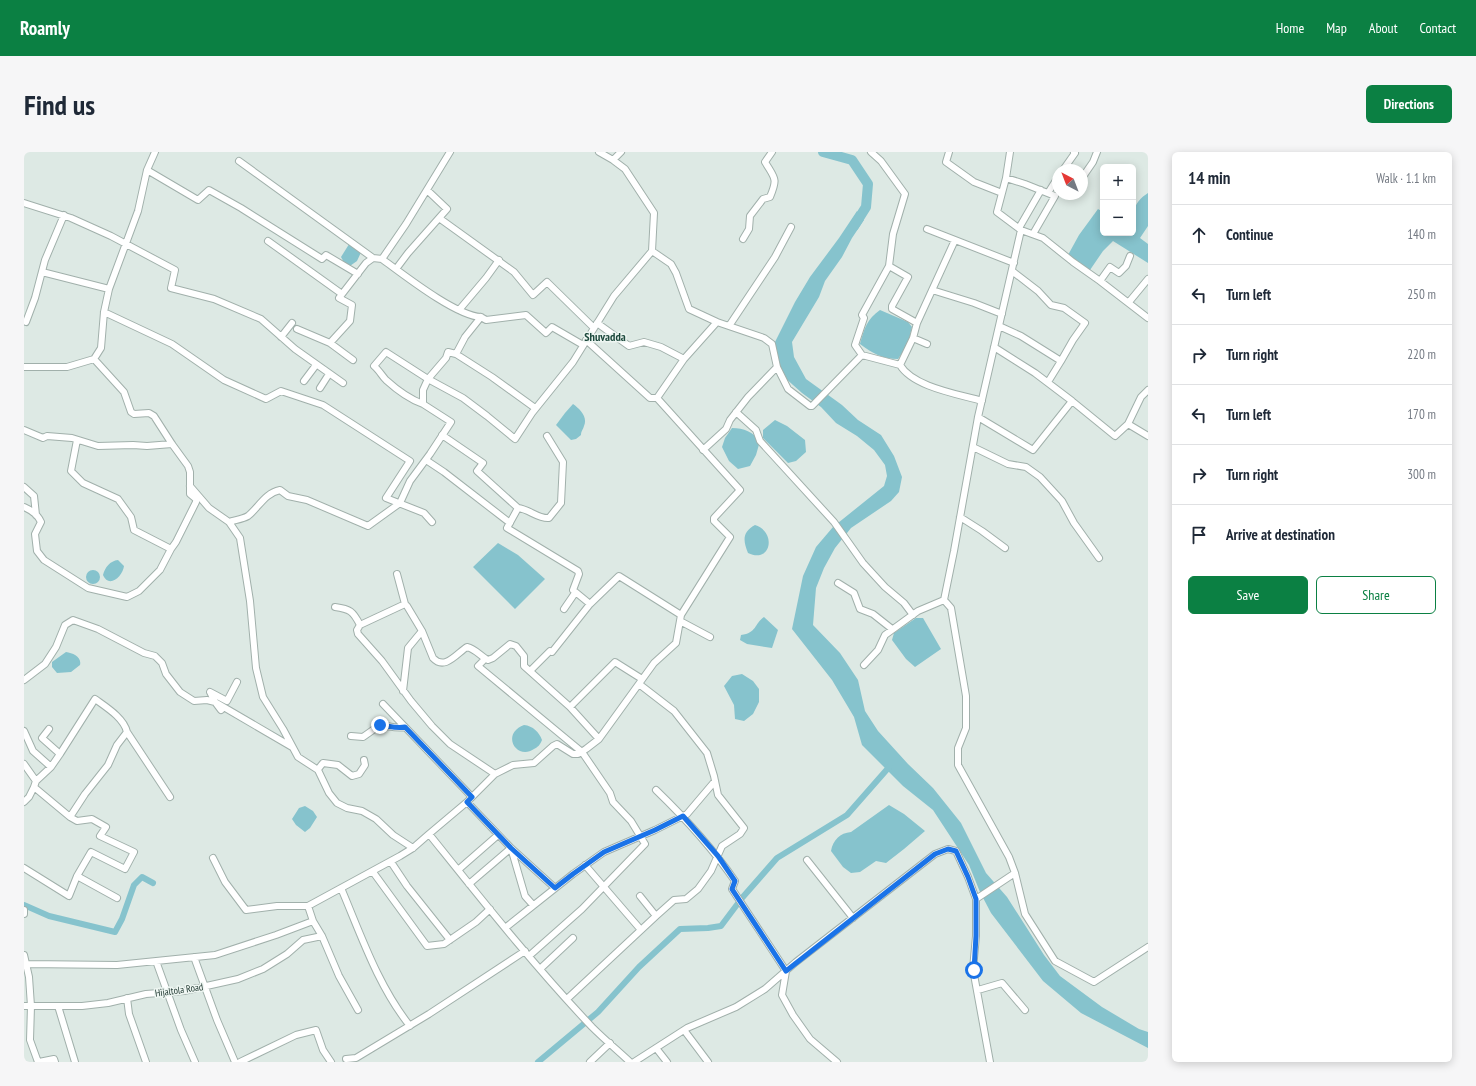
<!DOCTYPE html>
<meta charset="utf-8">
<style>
body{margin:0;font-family:"PT Sans Narrow",sans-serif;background:#f6f6f7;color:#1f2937}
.controls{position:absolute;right:12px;top:12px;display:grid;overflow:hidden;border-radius:6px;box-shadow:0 2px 10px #0003}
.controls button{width:36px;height:36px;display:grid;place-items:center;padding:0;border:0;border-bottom:1px solid #e0e1e3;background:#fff;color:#1f2937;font:20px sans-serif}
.compass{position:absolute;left:1028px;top:12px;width:36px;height:36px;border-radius:50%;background:#fff;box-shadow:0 2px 10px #0003;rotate:318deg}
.stop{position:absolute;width:12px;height:12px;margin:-9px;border:3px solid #1a73e8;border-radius:50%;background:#fff}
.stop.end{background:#1a73e8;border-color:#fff;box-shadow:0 1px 4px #0008}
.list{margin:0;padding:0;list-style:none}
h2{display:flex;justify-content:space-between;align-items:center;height:52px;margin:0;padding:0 16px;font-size:17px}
h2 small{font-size:13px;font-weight:400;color:#747a83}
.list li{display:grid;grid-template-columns:26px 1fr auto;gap:12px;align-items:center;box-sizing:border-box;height:60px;padding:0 16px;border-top:1px solid #e0e1e3}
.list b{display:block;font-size:15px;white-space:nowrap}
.list em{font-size:13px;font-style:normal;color:#747a83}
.actions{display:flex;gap:8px;padding:12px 16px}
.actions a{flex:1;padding:9px 0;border:1px solid #0b8043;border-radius:6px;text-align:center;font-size:14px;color:#0b8043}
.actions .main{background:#0b8043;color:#fff}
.icon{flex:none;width:22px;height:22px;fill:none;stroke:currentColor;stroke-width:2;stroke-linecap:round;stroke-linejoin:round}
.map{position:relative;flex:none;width:1124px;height:910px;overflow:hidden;border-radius:6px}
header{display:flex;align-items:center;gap:24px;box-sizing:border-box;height:56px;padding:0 20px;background:#0b8043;color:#fff}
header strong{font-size:19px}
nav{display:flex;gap:22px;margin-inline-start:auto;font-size:14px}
.intro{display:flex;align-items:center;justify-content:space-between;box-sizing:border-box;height:96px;padding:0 24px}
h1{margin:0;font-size:28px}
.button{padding:10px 18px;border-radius:6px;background:#0b8043;color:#fff;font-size:14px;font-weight:700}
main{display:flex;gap:24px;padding:0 24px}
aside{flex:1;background:#fff;border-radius:6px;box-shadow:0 2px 10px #0003}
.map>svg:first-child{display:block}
.water{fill:#86c3cd}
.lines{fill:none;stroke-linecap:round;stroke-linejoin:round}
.canal{stroke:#86c3cd;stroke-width:6}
.river{stroke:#86c3cd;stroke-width:10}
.street-casing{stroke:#a1b0ab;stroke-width:8}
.street{stroke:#fff;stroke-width:6}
.route{stroke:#1a73e8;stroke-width:5}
.labels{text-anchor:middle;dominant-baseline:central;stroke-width:3;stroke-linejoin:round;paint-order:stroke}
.street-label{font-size:10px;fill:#203831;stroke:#eef6f2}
.quarter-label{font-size:12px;font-weight:bold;fill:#1d493d;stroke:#eef6f2}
</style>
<header>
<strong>Roamly</strong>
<nav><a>Home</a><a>Map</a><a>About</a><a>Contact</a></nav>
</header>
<div class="intro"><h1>Find us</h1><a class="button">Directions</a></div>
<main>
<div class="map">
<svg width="1124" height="910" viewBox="0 0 1124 910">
<rect width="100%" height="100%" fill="#dde9e4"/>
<path class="water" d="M1124 41V74L1116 86 1124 92V111L1089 89 1079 99 1066 118 1044 103 1055 83 1074 57 1079 60V81H1109C1109 63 1107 52 1124 41Z
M833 59 840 68 828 86 818 105 801 129 795 145 768 190 770 205 782 227 818 253 834 268 857 283 870 304 878 325 875 340 867 349 827 376 811 396 800 416 792 436 789 473 816 501 834 528 841 559 854 579 884 612 909 636 937 671 962 721 983 745 1020 803 1036 824 1078 855 1115 877 1124 880V896L1057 861 1019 829 967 761 956 740 945 713 909 658 879 634 838 593 830 565 808 528 768 477 779 424 792 395 809 375 860 334 863 324 861 313 850 298 833 284 812 271 797 255 778 241 760 225 753 211 750 192 771 150 786 125 815 86Z
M327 89 339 96 333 109 323 116 317 105Z
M856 158 884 170 888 175 884 192 874 207C859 207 848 201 836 192 840 177 843 167 856 158Z
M549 252C556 257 564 265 560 274 559 278 557 279 557 283L552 287 547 288 532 273 541 261Z
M751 268 763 274 781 288 782 300 772 309 764 311 739 286V278Z
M708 276C720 276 729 280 736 289L732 303 726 314 714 317 705 309 698 295 701 286Z
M731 373C753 380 747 412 724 401 719 389 718 380 731 373Z
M474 391 494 403 521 427 491 457 449 415Z
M94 408 100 414C99 424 85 437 79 423 81 415 86 409 94 408Z
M62 425a7 7 0 1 1 14 0a7 7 0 1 1-14 0Z
M740 465 754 478 748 496 723 492 716 488 717 483C733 481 730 472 740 465Z
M892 466H899L917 497 891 515 882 507 868 488 870 481Z
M42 500C49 501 58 505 56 513L47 520 33 521 28 515V510Z
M718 522 729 529 735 537V550L729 562 720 569 711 567 710 553 700 534 708 524Z
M500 573C509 574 515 580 518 588 516 593 514 595 510 597 493 609 476 582 500 573Z
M865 653 880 662 901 679 880 697 862 711 852 709 836 720 827 721 819 715 807 699C809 688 816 681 827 680Z
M281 654 289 659 293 665 286 676 281 680 272 673 268 667 275 656Z"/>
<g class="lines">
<path class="canal" d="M0 753 25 764 91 780 98 767 110 733 118 725 129 731
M514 910 574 860 615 815 656 777 684 776 697 774 718 746 753 706 823 663 866 614"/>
<path class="river" d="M799 0 828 8 844 32 842 55 830 74"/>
<defs>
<path id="street" d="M426 0 382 72 358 107C380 123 432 164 457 165L441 185 432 202 424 200 422 206 404 227 439 246 463 264 491 287 508 261 549 210 590 144 628 99
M575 0 589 8 601 17 630 61 628 99 647 112 652 121 665 157 693 170 740 186 748 192 753 215 764 237 786 254H788L838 203
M847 0 857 9 881 42 869 82 865 114 838 163 840 166 831 193 838 203 876 213C889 235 934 242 958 249
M925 0 922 10 950 30 978 41
M986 0 982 26 973 60 997 78 954 265 930 399 920 448 927 456 942 544V576L934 596V613L985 705 991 721 1001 762 1031 809 1070 830 1124 795
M589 8 597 0
M215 9 349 106
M123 18 174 48 185 38 217 56 298 107 302 103 334 122
M1039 18 1051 1 1050 0
M982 26 1001 32 1031 44 1009 82
M1058 26 1069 10 1073 0
M1024 41 1034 25
M0 51 47 66 87 84 151 118 147 136 190 147 237 167 271 197 319 231
M415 66 490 120 509 143 523 130 570 176
M995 76 1017 38
M903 77 990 111
M997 78 1019 86 1049 110 1076 129 1124 166
M719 87 725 77 726 64 739 47 746 45C754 26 751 27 741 10L748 0
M244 89 318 142
M865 114 884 125 868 154V157L893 171 889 186 876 213
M372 117 384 101 423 57 403 38
M988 119 1014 139 1027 153 1040 156 1061 171 1049 188 1037 209
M18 120 85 137
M1076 129 1086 115 1095 121 1102 114 1106 104
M908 138 950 151 978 162
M1105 150 1124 127
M435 158 462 126 475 108
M80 160 148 192 200 228 242 247 257 239 299 253 386 309 362 346 400 361 408 370
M457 165 462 168 502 163 522 181 528 175 559 193
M2 170 11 146 21 108 40 63
M573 171 605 194 620 190 637 195 660 207
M893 171 931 88
M705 174 751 105 767 75
M975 174 997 184 1037 209 1024 230
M273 177 306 191 329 208
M257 185 268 171
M889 186 903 192
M562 188 626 246H633
M306 191 326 169 328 153 315 146 342 111 349 106 358 107
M970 195 1011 221 1048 249
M432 202 468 225 511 256
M0 215H43L70 207
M280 229 292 213
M296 236 305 222
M712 260 732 278 736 289 810 370 839 411 861 435 880 451 889 463
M954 265 1009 298 1048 249 1091 284 1104 272 1124 284
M1104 272 1117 245 1124 238
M0 278 19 286 23 284 48 286 74 294 109 293 123 294 148 292
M418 283 459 311 453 319 494 356 483 376 554 419 555 422 549 438 566 452
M53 288 47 319 59 331 94 347 107 365 110 378 147 397
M949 295 984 312 1002 315 1016 325 1038 349 1050 371 1075 406
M679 298 702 277 706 268 724 245 753 215
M402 308 420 320 486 371
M166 334 185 356 205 370 216 386 226 449 232 516 239 545 259 577 274 605 294 618
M0 335 10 344 12 363
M0 355C7 358 14 363 17 370L11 382 13 399 20 408 64 436 103 445 115 439 136 418 147 397 152 390 172 350V347L166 342V320L164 314 148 292 130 264 125 261 110 262 107 260 100 240 70 207 77 196 80 160 85 137 114 59 123 18 131 0
M494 356C505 357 514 367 525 366L537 351 539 310 523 284
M936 365 958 379 981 396
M205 370C211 368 219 367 224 364 235 355 241 341 256 338L264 344 283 348 344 374 376 351 386 329 406 302 427 270 399 252V238L404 227 362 200 350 214C355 218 358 224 362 228 373 238 385 247 399 252
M373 422 381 452 383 454 398 479 409 506C421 519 433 501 443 495 452 497 457 505 464 508L469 506 486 492 492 494 500 504V514L546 555 575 587
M814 431 830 441 836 457 849 462 868 477
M311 455C326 457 329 459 336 473L333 478 334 482 358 509 387 549 408 574 426 592 471 622
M540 457 551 441
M656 469 686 485
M336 473 381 452
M461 507 454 514 558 600 586 641 589 650 607 669 621 692 558 757 505 804
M840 513 854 498 861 483 894 459 920 448
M506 519 526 499 528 500 566 452 595 424 657 463
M0 528 21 512 32 495 41 473 49 468 74 477 120 501 131 504 138 511 142 522 156 540 170 549 183 548 191 550 197 558
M213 530 203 549 186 540 191 550 268 595
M615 532 650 559 683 601 690 624 694 643 720 676 716 682 698 694 687 719 674 737 662 747 650 748 632 764
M379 539 384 496 398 479
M359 552 448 645
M546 555 591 510 618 527
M0 579 9 599 27 615
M103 580 146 645
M327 584 339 585 356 573C365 574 373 577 381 575
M36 602 71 547C82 555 100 566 103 580L93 593 84 613 61 642 46 665
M340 608 341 613 335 622 328 624 314 613 299 611 295 616 294 618 305 641 313 651 323 656 338 659 352 667 369 683 389 696
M0 612 12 629
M10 635 12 629 27 615 36 602 18 586 25 577
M632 638C662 667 687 694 711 729L708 737 762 819 758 843 769 863 786 887 813 910
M0 650 5 645 10 635 46 665 53 669 68 667 82 675 76 684 110 700 101 717 67 700 53 724 45 744 0 716
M443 650 487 696 501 744 509 753
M189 706 201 730 222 758 253 754H284
M783 708 829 766
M367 710 383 734 426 788
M561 713 617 778
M434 718 474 683
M349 720 403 794 420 792 452 770 466 757
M53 724 93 746
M445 732 487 696 531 736
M317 736C337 783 354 834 386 874
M952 747 991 721
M0 758V762
M481 776 549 722 580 700 631 678 663 662 691 629
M0 803 5 825 7 854 6 888 14 910
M170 805 193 868 211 910
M132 809 157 878 171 910
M2 812 93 813 191 803 252 783 289 769
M516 817 549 786
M954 838 978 831 1001 858
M103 846 105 862 122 910
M543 847 632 764 616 744
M0 854H58L84 851 122 842 160 839 214 827 239 817 263 802 279 788 298 784
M34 854 51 910
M334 858 315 824 298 784 289 769 284 754 376 704 389 696 405 682
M660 878 684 910
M632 896 643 910
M322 907 332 906 405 862 501 799
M15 910 30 907 31 910
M216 910 272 883 292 878 299 898 307 910
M566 910 586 891
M606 910C593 898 580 887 568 875 510 814 458 748 405 682L443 650 471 622 489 613 510 611 529 594 533 592 549 602H554L562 597 575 587 630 511 652 491 657 463 706 385 690 369V366L716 338 633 246 660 207 693 170
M610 910 663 876 712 855 741 837 772 810 911 702 924 697 932 699 944 725 952 747V784L949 817 966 910"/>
</defs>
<use href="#street" class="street-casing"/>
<use href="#street" class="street"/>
</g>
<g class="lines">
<path class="route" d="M356 573C365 574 373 577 381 575L448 645 443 650 487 696 531 736 549 722 580 700 631 678 659 664 694 704 711 729 708 737 762 819 911 702 924 697 932 699 944 725 952 747V784L950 818"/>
</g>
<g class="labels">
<g class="street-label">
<text transform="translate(155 838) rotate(-8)">Hijaltola Road</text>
</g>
<g class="quarter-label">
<text x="581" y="184">Shuvadda</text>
</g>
</g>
</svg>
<div class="controls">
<button>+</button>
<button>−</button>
</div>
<svg class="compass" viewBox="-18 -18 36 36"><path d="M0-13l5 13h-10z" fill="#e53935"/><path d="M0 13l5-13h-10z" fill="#747a83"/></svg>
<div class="stop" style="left:950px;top:818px"></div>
<div class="stop end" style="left:356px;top:573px"></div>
</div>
<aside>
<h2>14 min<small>Walk · 1.1 km</small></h2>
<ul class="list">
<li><svg class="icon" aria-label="ahead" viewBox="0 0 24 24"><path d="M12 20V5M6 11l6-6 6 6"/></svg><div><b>Continue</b></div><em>140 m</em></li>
<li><svg class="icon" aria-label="left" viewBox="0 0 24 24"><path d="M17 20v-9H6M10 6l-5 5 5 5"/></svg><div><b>Turn left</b></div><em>250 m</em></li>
<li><svg class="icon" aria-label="right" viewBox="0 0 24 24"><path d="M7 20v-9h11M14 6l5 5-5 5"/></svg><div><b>Turn right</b></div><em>220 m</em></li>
<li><svg class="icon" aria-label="left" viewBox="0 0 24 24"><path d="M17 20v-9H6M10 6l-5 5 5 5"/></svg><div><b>Turn left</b></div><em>170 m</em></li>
<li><svg class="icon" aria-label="right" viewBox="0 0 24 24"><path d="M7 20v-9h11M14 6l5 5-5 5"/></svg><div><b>Turn right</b></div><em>300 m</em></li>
<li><svg class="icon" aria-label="arrive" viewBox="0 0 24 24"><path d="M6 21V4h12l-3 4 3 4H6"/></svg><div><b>Arrive at destination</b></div></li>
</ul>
<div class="actions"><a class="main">Save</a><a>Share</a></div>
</aside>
</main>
